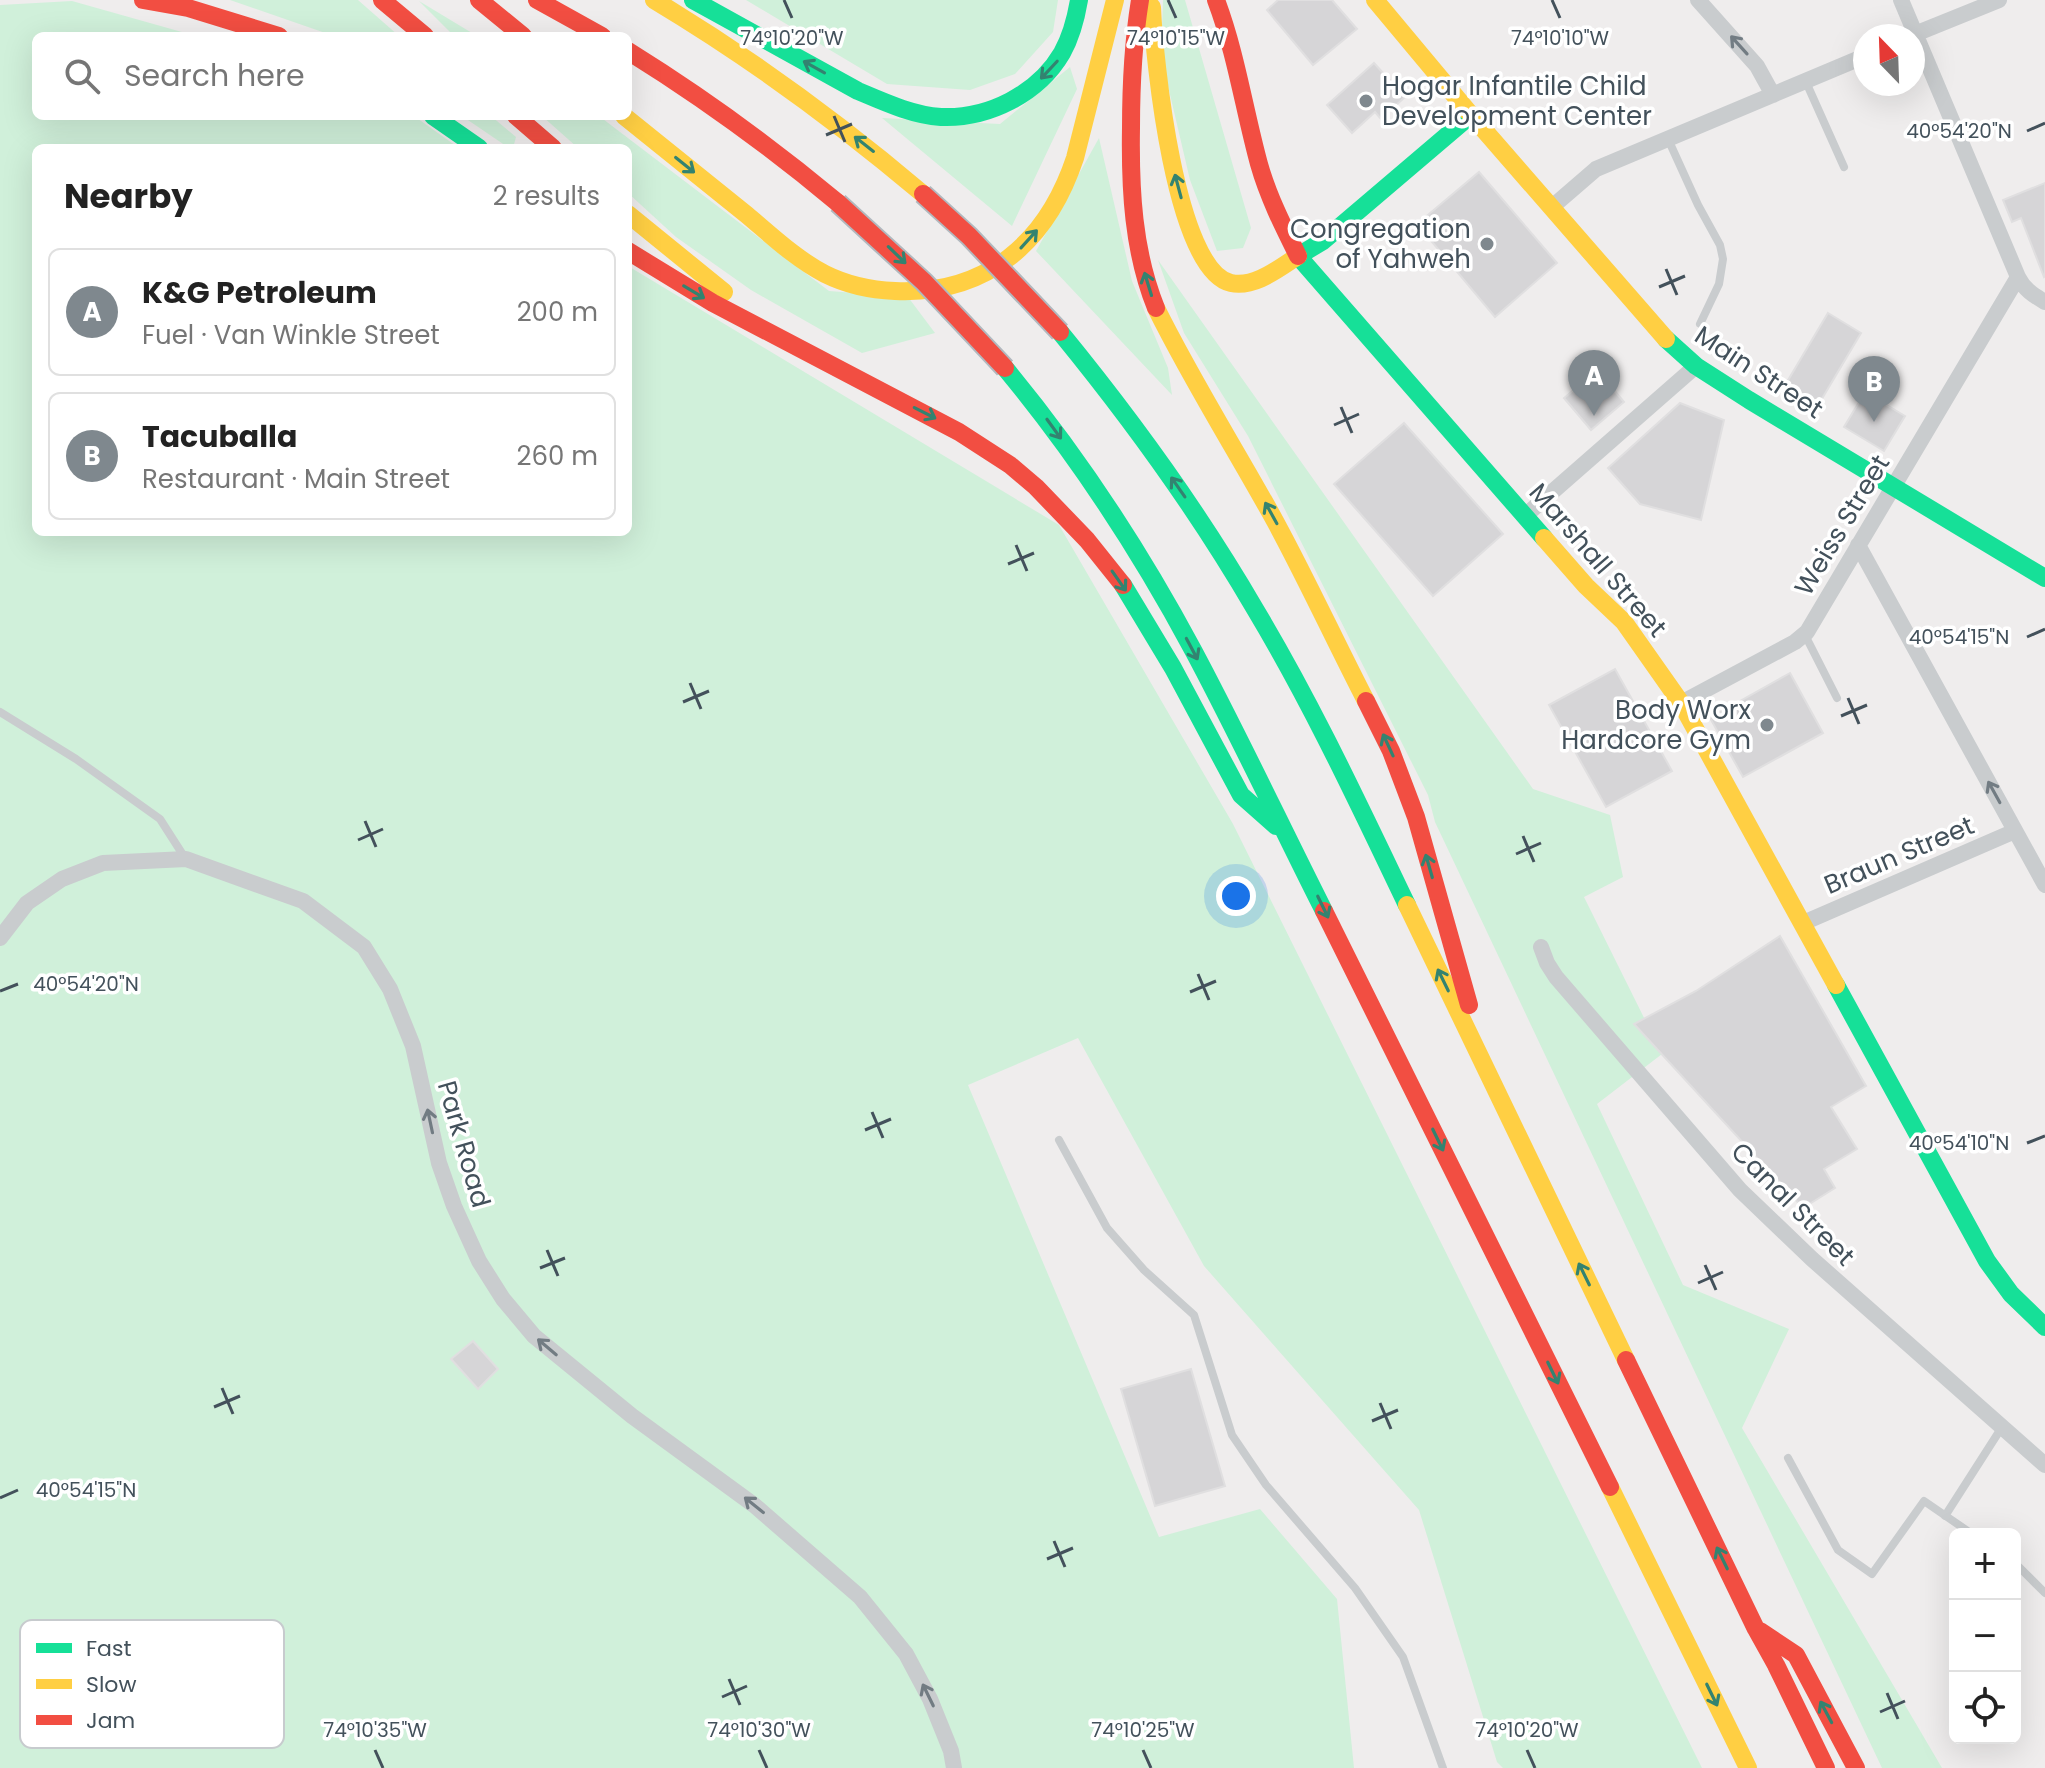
<!DOCTYPE html>
<meta charset="utf-8">
<style>
body{margin:0;font-family:Poppins,sans-serif;background:#f6f6f6;color:#222}
.controls{position:absolute;right:24px;bottom:24px;display:grid;overflow:hidden;border-radius:12px;box-shadow:0 8px 32px #0002}
.controls button{width:72px;height:72px;display:grid;place-items:center;padding:0;border:0;border-bottom:2px solid #e0e0e0;background:#fff;color:#222;font:40px sans-serif}
.compass{position:absolute;left:1853px;top:24px;width:72px;height:72px;border-radius:50%;background:#fff;box-shadow:0 8px 32px #0002;rotate:337deg}
.you{position:absolute;left:1236px;top:896px;width:28px;height:28px;margin:-20px;border:6px solid #fff;border-radius:50%;background:#1a73e8;box-shadow:0 0 0 12px #1a73e833}
.badge{display:grid;place-items:center;width:52px;height:52px;border-radius:50%;background:#7f888e;color:#fff;font-size:26px;font-weight:700}
.pin{position:absolute;translate:-50% -66px;filter:drop-shadow(0 2px 4px #0008)}
.pin::after{content:'';position:absolute;top:42px;width:28px;height:24px;background:inherit;clip-path:polygon(0 0,100% 0,50% 100%)}
.list{margin:0;padding:0;list-style:none}
h2{display:flex;justify-content:space-between;align-items:center;height:104px;margin:0;padding:0 32px;font-size:34px}
h2 small{font-size:26px;font-weight:400;color:#767676}
.list li{display:grid;grid-template-columns:52px 1fr auto;gap:24px;align-items:center;box-sizing:border-box;height:128px;margin:0 16px 16px;padding:0 16px;border:2px solid #e0e0e0;border-radius:12px}
.list b{display:block;font-size:30px;white-space:nowrap}
.list p{margin:0;font-size:26px;white-space:nowrap;color:#767676}
.list em{font-size:26px;font-style:normal;color:#767676}
.icon{flex:none;width:44px;height:44px;fill:none;stroke:currentColor;stroke-width:2;stroke-linecap:round;stroke-linejoin:round}
.map{position:relative;flex:none;width:2045px;height:1768px;overflow:hidden}
.search{position:absolute;background:#fff;box-shadow:0 8px 32px #0002;left:32px;top:32px;width:600px;height:88px;display:flex;align-items:center;gap:20px;box-sizing:border-box;padding:0 28px;border-radius:12px;color:#767676;font-size:30px}
.panel{position:absolute;background:#fff;box-shadow:0 8px 32px #0002;left:32px;top:144px;width:600px;height:392px;border-radius:12px}
.map>svg:first-child{display:block}
.green{fill:#d0f0da}
.building{fill:#d6d5d7;stroke:#e0dfe0;stroke-width:2}
.lines{fill:none;stroke-linecap:round;stroke-linejoin:round}
.lane{stroke:#c9ccce;stroke-width:8}
.street{stroke:#c9ccce;stroke-width:16}
.fast{stroke:#16e098;stroke-width:18}
.slow{stroke:#ffcf43;stroke-width:18}
.jam{stroke:#f24e42;stroke-width:18}
.jam-bridge-casing{stroke:#b2b8be;stroke-width:22;stroke-linecap:butt}
.jam-bridge{stroke:#f24e42;stroke-width:18}
.oneway{stroke:#727c83}
.oneway2{stroke:#338370}
.ticks{fill:none;stroke:#43515b;stroke-width:3}
.poi-dot{fill:#7f888e;stroke:#fff;stroke-width:3}
.labels{text-anchor:middle;dominant-baseline:central;stroke-width:7;stroke-linejoin:round;paint-order:stroke}
.poi-label{font-size:26px;fill:#43515b;stroke:#fff;text-anchor:end}
.street-label{font-size:26px;fill:#43515b;stroke:#fff}
.key{fill:#fff;stroke:#c7cbce;stroke-width:2}
.key-label{font-size:22px;fill:#43515b}
.ticks-label{font-size:20px;text-anchor:middle;fill:#43515b;stroke:#fff;stroke-width:7;stroke-linejoin:round;paint-order:stroke}
</style>
<div class="map">
<svg width="2045" height="1768" viewBox="0 0 2045 1768">
<rect width="100%" height="100%" fill="#efeded"/>
<path class="green" d="M230 0H358L399 36H334Z
M746 0H1058L1053 32 1015 74 970 90 887 84Z
M1163 0H1185L1251 228 1243 248 1217 251 1190 180 1161 56Z
M72 1 196 36H36V116H414L459 148H36V532H628V266L1059 525 1233 824 1702 1768H1503L1497 1762 1419 1510 1204 1266 1078 1038 968 1085 1159 1537 1260 1509 1337 1599 1354 1768H0V5Z
M419 1 477 36H454Z
M1070 67 1077 89 1012 226 882 118 1000 124Z
M462 116H491L516 137 513 148H509Z
M542 116H599L829 291 908 297 935 333 862 353 751 290 676 237 628 193V148H578Z
M1099 138 1132 281 1168 368 1172 395 1036 251Z
M1158 260 1533 789 1610 815 1623 877 1584 897 1662 1054 1597 1104 1683 1285 1789 1329 1742 1428 1942 1768H1882L1435 822 1428 795 1248 436 1184 333Z"/>
<path class="building" d="M1278 0H1332L1357 29 1313 65 1267 10Z
M1374 63 1405 97 1381 119 1375 112 1352 133 1327 105Z
M1479 172 1557 263 1495 317 1417 224Z
M2045 183V276L2044 277 2021 218 2012 222 2003 200Z
M1828 313 1861 333 1817 407 1784 387Z
M1589 377 1599 390 1608 383 1624 402 1591 430 1564 398Z
M1865 392 1905 416 1884 451 1844 427Z
M1680 403 1724 420 1701 520 1640 504 1608 468Z
M1404 423 1503 534 1433 596 1334 484Z
M1615 669 1672 771 1606 807 1549 705Z
M1790 673 1823 733 1743 777 1710 718Z
M1780 936 1866 1086 1831 1107 1857 1149 1824 1169 1835 1188 1803 1208 1634 1024 1696 991Z
M473 1341 498 1369 478 1389 451 1359Z
M1191 1369 1225 1486 1155 1506 1121 1389Z"/>
<g class="lines">
<path class="lane" d="M1806 82 1844 167
M1668 139 1698 205 1720 245 1723 259 1719 284 1700 324
M1805 635 1837 698
M0 712 76 759 160 819 185 858
M1059 1140 1107 1228 1144 1270 1194 1315 1232 1435 1266 1485 1355 1588 1403 1657 1443 1768
M1788 1458 1838 1550 1872 1574 1924 1501 1972 1534
M1945 1516 2002 1427
M2015 1563 2045 1593"/>
<path class="street" d="M1698 0 1757 66 1773 95
M1901 0 2018 277C2024 289 2033 295 2045 302
M1910 36 1999 0
M1552 207 1596 169 1865 56
M1526 515 1696 366
M1858 545 2045 885
M1681 703 1795 642 1807 632 2018 277
M1803 923 2015 831
M0 938 27 903 62 879 103 863 186 859 303 901 364 947 390 989 413 1046 439 1163 454 1206 479 1261 503 1299 534 1336 632 1416 754 1505 860 1597 906 1654 930 1699 951 1751 954 1768
M1541 947 1547 963 1556 977 1740 1190 1812 1259 2045 1465"/>
<path class="fast" d="M693 0 858 91C884 102 912 115 941 117 988 119 1038 94 1062 53 1071 37 1076 18 1079 0
M1471 115 1323 241 1298 256 1544 538
M433 116 479 148
M1060 332C1132 420 1198 511 1255 609 1312 704 1359 805 1407 905
M1666 339 1696 366 1749 400 2045 578
M1005 368C1077 455 1140 551 1193 650 1239 736 1280 824 1324 911
M1123 585 1173 668 1241 795 1276 826
M1836 985 1987 1261 2011 1294 2045 1327"/>
<path class="slow" d="M654 0C749 57 838 122 923 194
M1375 0 1471 115 1666 339
M1152 7C1154 57 1175 271 1231 283 1255 288 1279 268 1298 256
M624 116C665 149 706 182 747 215 772 236 796 259 825 274 847 285 871 290 895 291 987 295 1047 242 1075 158L1115 0
M628 214 724 292
M1156 308C1192 381 1236 450 1275 521 1307 580 1335 641 1366 701
M1544 538 1586 586 1624 622 1681 703 1836 985
M1407 905 1626 1360
M1610 1487 1748 1768"/>
<path class="jam" d="M143 0 188 8 279 36
M382 0 425 36
M479 0 523 36
M537 0 602 36
M1140 0C1133 43 1131 85 1131 128 1130 189 1133 251 1156 308
M1216 0C1236 53 1244 109 1259 164 1268 196 1283 226 1298 256
M628 51C702 97 771 147 838 203
M516 116 553 148
M628 251 713 303 959 432 1010 465 1036 487 1087 540 1123 585
M1366 701 1391 751 1416 817 1469 1005
M1324 911 1610 1487
M1626 1360 1756 1629 1776 1665 1826 1768
M1760 1631 1796 1655 1856 1768"/>
<defs>
<path id="jam-bridge" d="M923 194 969 236 1060 332
M838 203 924 282 1005 368"/>
</defs>
<use href="#jam-bridge" class="jam-bridge-casing"/>
<use href="#jam-bridge" class="jam-bridge"/>
</g>
<defs><path id="oneway-shaft" d="M-6 0H5M1.5-3L5.5 0L1.5 3" fill="none" stroke-width="1.6" stroke-linecap="round" stroke-linejoin="round" transform="scale(2)"/></defs>
<g class="oneway">
<use href="#oneway-shaft" transform="translate(1739 45) rotate(-132)"/>
<use href="#oneway-shaft" transform="translate(1994 792) rotate(-119)"/>
<use href="#oneway-shaft" transform="translate(430 1121) rotate(-102)"/>
<use href="#oneway-shaft" transform="translate(547 1347) rotate(-140)"/>
<use href="#oneway-shaft" transform="translate(754 1505) rotate(-141)"/>
<use href="#oneway-shaft" transform="translate(928 1695) rotate(-116)"/>
</g>
<g class="oneway2">
<use href="#oneway-shaft" transform="translate(814 67) rotate(-151)"/>
<use href="#oneway-shaft" transform="translate(1049 70) rotate(133)"/>
<use href="#oneway-shaft" transform="translate(864 144) rotate(-142)"/>
<use href="#oneway-shaft" transform="translate(685 165) rotate(39)"/>
<use href="#oneway-shaft" transform="translate(1178 186) rotate(-105)"/>
<use href="#oneway-shaft" transform="translate(1029 239) rotate(-48)"/>
<use href="#oneway-shaft" transform="translate(897 255) rotate(44)"/>
<use href="#oneway-shaft" transform="translate(1148 284) rotate(-107)"/>
<use href="#oneway-shaft" transform="translate(694 292) rotate(31)"/>
<use href="#oneway-shaft" transform="translate(925 413) rotate(27)"/>
<use href="#oneway-shaft" transform="translate(1054 429) rotate(54)"/>
<use href="#oneway-shaft" transform="translate(1178 487) rotate(-125)"/>
<use href="#oneway-shaft" transform="translate(1271 513) rotate(-119)"/>
<use href="#oneway-shaft" transform="translate(1119 581) rotate(55)"/>
<use href="#oneway-shaft" transform="translate(1192 649) rotate(62)"/>
<use href="#oneway-shaft" transform="translate(1388 745) rotate(-115)"/>
<use href="#oneway-shaft" transform="translate(1429 866) rotate(-106)"/>
<use href="#oneway-shaft" transform="translate(1323 907) rotate(64)"/>
<use href="#oneway-shaft" transform="translate(1443 980) rotate(-116)"/>
<use href="#oneway-shaft" transform="translate(1438 1140) rotate(64)"/>
<use href="#oneway-shaft" transform="translate(1584 1274) rotate(-116)"/>
<use href="#oneway-shaft" transform="translate(1553 1373) rotate(64)"/>
<use href="#oneway-shaft" transform="translate(1722 1558) rotate(-116)"/>
<use href="#oneway-shaft" transform="translate(1712 1695) rotate(64)"/>
<use href="#oneway-shaft" transform="translate(1826 1712) rotate(-118)"/>
</g>
<path class="ticks" d="M784 0 792 18M1168 0 1176 18M1552 0 1560 18M834 116 845 142M2027 131 2045 123M826 135 852 124M1666 269 1677 295M1659 287 1685 276M1341 407 1352 433M1334 425 1359 414M1016 545 1027 571M1008 564 1034 553M2027 637 2045 629M690 683 701 709M1848 698 1859 724M683 702 709 691M1841 716 1867 705M365 821 376 847M1523 836 1534 862M358 840 383 829M1516 854 1541 843M1198 974 1209 1000M0 991 18 984M1190 992 1216 981M872 1112 883 1138M865 1130 891 1119M2027 1143 2045 1136M547 1250 558 1276M1705 1265 1716 1290M540 1268 565 1258M1698 1283 1723 1272M222 1388 233 1414M1380 1403 1391 1429M214 1407 240 1396M1372 1421 1398 1410M0 1498 18 1490M1054 1541 1065 1567M1047 1559 1073 1548M729 1679 740 1705M1887 1693 1898 1719M722 1697 747 1686M1880 1712 1905 1701M375 1750 383 1768M759 1750 767 1768M1143 1750 1151 1768M1527 1750 1535 1768"/>
<g class="poi-dot">
<circle cx="1366" cy="101" r="8"/>
<circle cx="1487" cy="244" r="8"/>
<circle cx="1767" cy="725" r="8"/>
</g>
<g class="labels">
<g class="poi-label">
<text x="1382" y="86" text-anchor="start">Hogar Infantile Child<tspan x="1382" dy="30">Development Center</tspan></text>
<text x="1471" y="229">Congregation<tspan x="1471" dy="30">of Yahweh</tspan></text>
<text x="1751" y="710">Body Worx<tspan x="1751" dy="30">Hardcore Gym</tspan></text>
</g>
<g class="street-label">
<text transform="translate(1759 372) rotate(33)">Main Street</text>
<text transform="translate(1842 525) rotate(-59)">Weiss Street</text>
<text transform="translate(1598 560) rotate(49)">Marshall Street</text>
<text transform="translate(1899 855) rotate(-23)">Braun Street</text>
<text transform="translate(464 1144) rotate(74)">Park Road</text>
<text transform="translate(1793 1204) rotate(45)">Canal Street</text>
</g>
</g>
<rect x="20" y="1620" width="264" height="128" rx="12" class="key"/>
<rect x="36" y="1643" width="36" height="10" fill="#16e098"/>
<rect x="36" y="1679" width="36" height="10" fill="#ffcf43"/>
<rect x="36" y="1715" width="36" height="10" fill="#f24e42"/>
<g class="key-label">
<text x="86" y="1656">Fast</text>
<text x="86" y="1692">Slow</text>
<text x="86" y="1728">Jam</text>
</g>
<g class="ticks-label">
<text x="792" y="45">74°10'20"W</text>
<text x="1176" y="45">74°10'15"W</text>
<text x="1560" y="45">74°10'10"W</text>
<text x="1959" y="138">40°54'20"N</text>
<text x="1959" y="644">40°54'15"N</text>
<text x="86" y="991">40°54'20"N</text>
<text x="1959" y="1150">40°54'10"N</text>
<text x="86" y="1497">40°54'15"N</text>
<text x="375" y="1737">74°10'35"W</text>
<text x="759" y="1737">74°10'30"W</text>
<text x="1143" y="1737">74°10'25"W</text>
<text x="1527" y="1737">74°10'20"W</text>
</g>
</svg>
<div class="controls">
<button>+</button>
<button>−</button>
<button><svg class="icon" aria-label="locate" viewBox="0 0 24 24"><circle cx="12" cy="12" r="6"/><path d="M12 2v4M12 18v4M2 12h4M18 12h4"/></svg></button>
</div>
<svg class="compass" viewBox="-18 -18 36 36"><path d="M0-13l5 13h-10z" fill="#e53935"/><path d="M0 13l5-13h-10z" fill="#767676"/></svg>
<div class="you"></div>
<div class="pin badge" style="left:1594px;top:416px">A</div>
<div class="pin badge" style="left:1874px;top:422px">B</div>
<div class="search"><svg class="icon" aria-label="search" viewBox="0 0 24 24"><circle cx="10" cy="10" r="6"/><path d="M15 15l6 6"/></svg>Search here</div>
<section class="panel">
<h2>Nearby<small>2 results</small></h2>
<ul class="list">
<li><span class="badge">A</span><div><b>K&amp;G Petroleum</b><p>Fuel · Van Winkle Street</p></div><em>200 m</em></li>
<li><span class="badge">B</span><div><b>Tacuballa</b><p>Restaurant · Main Street</p></div><em>260 m</em></li>
</ul>
</section>
</div>
